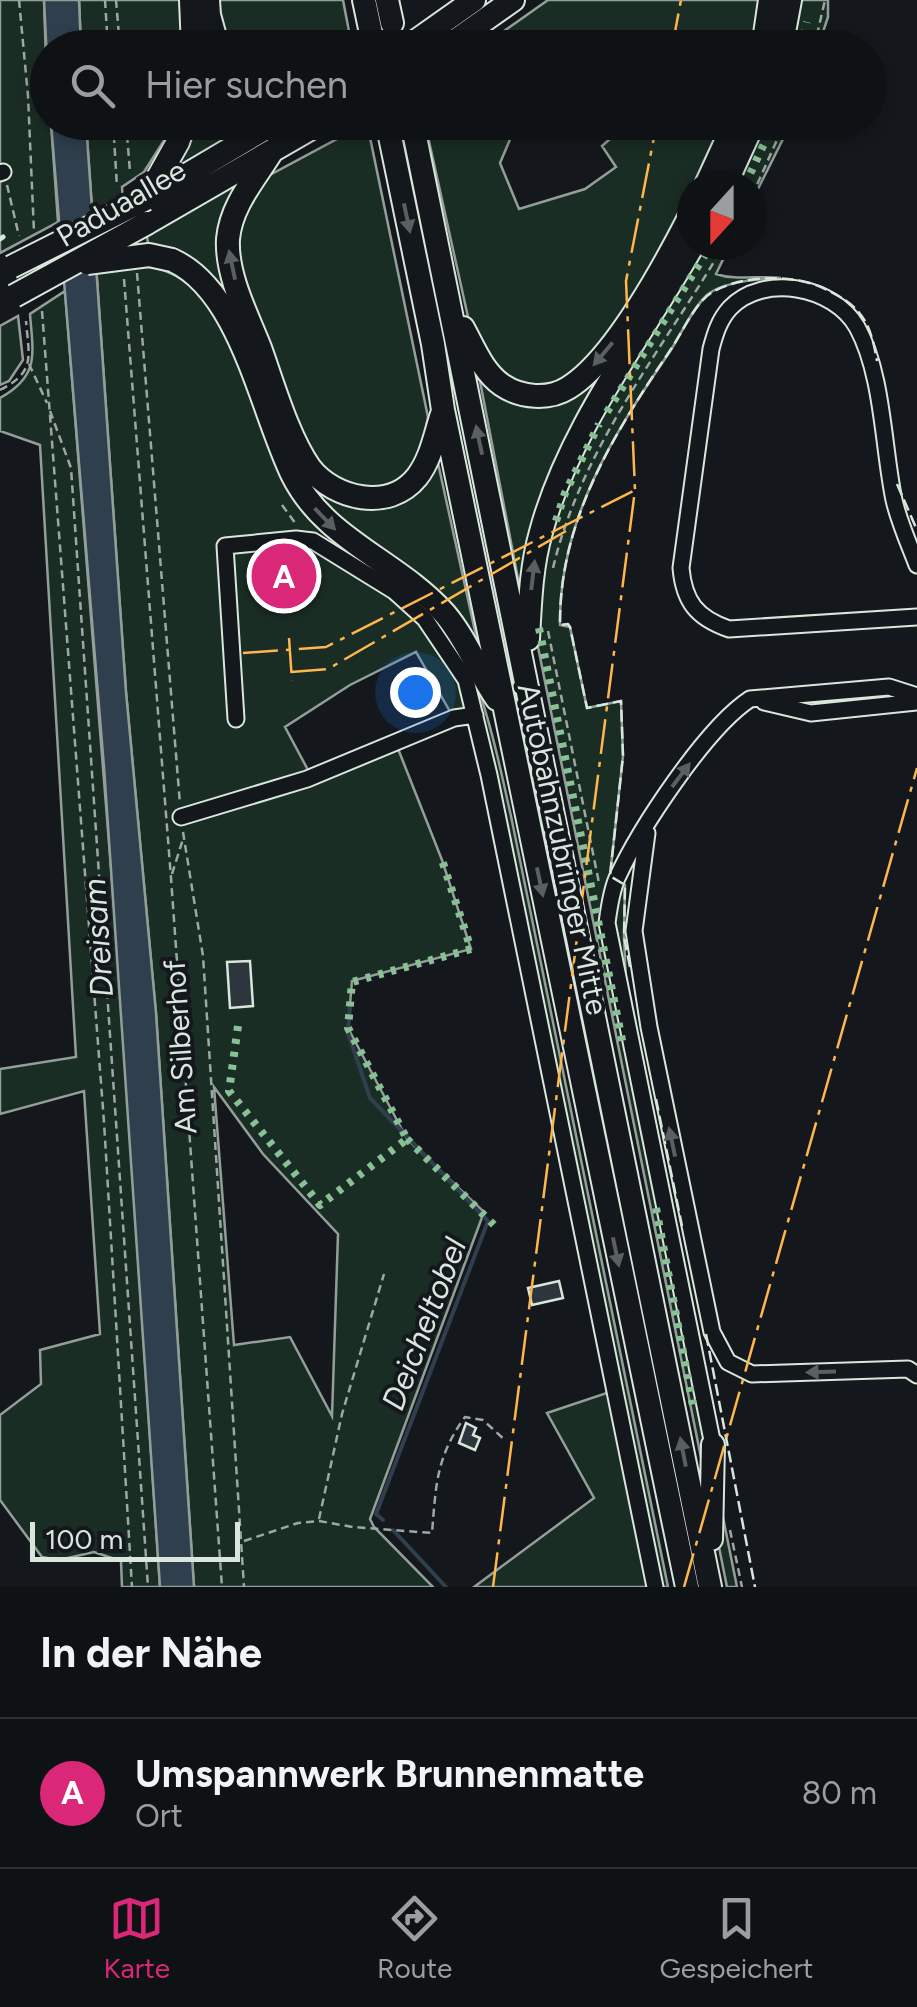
<!DOCTYPE html>
<html lang="de">
<meta charset="utf-8">
<style>
body{margin:0;font-family:Figtree,sans-serif;background:#181b1e;color:#f1f3f6}
.compass{position:absolute;left:677px;top:170px;width:90px;height:90px;border-radius:50%;background:#0f1215;box-shadow:0 5px 15px #0003;rotate:201deg}
.scale{position:absolute;left:30px;bottom:25px;width:210px;box-sizing:border-box;padding-left:10px;border:5px solid #d8e6dc;border-top:0;font-size:28px;line-height:35px;white-space:nowrap;color:#d8e6dc;-webkit-text-stroke:8px #14181c;paint-order:stroke}
.you{position:absolute;left:415px;top:692px;width:35px;height:35px;margin:-25px;border:8px solid #fff;border-radius:50%;background:#1a73e8;box-shadow:0 0 0 15px #1a73e833}
.badge{display:grid;place-items:center;width:65px;height:65px;border-radius:50%;background:#db2777;color:#fff;font-size:32px;font-weight:700}
.pin{position:absolute;translate:-50% -50%;border:5px solid #fff;box-shadow:0 2px 10px #0006}
.list{margin:0;padding:0;list-style:none}
h2{display:flex;justify-content:space-between;align-items:center;height:130px;margin:0;padding:0 40px;font-size:42px}
h2 small{font-size:32px;font-weight:400;color:#9b9ea0}
.list li{display:grid;grid-template-columns:65px 1fr auto;gap:30px;align-items:center;box-sizing:border-box;height:150px;padding:0 40px;border-top:2px solid #2f3234}
.list b{display:block;font-size:38px;white-space:nowrap}
.list p{margin:0;font-size:32px;white-space:nowrap;color:#9b9ea0}
.list em{font-size:32px;font-style:normal;color:#9b9ea0}
.icon{flex:none;width:55px;height:55px;fill:none;stroke:currentColor;stroke-width:2;stroke-linecap:round;stroke-linejoin:round}
.map{position:relative;flex:none;width:917px;height:1587px;overflow:hidden}
.search{position:absolute;background:#0f1215;box-shadow:0 5px 15px #0003;left:30px;right:30px;top:30px;height:110px;display:flex;align-items:center;gap:25px;box-sizing:border-box;padding:0 35px;border-radius:55px;color:#9b9ea0;font-size:38px}
.sheet{height:280px;background:#0f1215}
nav{display:flex;justify-content:space-around;align-items:center;box-sizing:border-box;height:140px;border-top:2px solid #2f3234;background:#0f1215;font-size:28px;color:#9b9ea0}
nav a{display:grid;justify-items:center;gap:5px}
nav .on{color:#db2777}
.map>svg:first-child{display:block}
.green{fill:#1a2d24;stroke:#939e99;stroke-width:2.5;fill-rule:evenodd}
.water{fill:#2f3f4d;stroke:#939e99;stroke-width:2.5}
.lines{fill:none;stroke-linecap:round;stroke-linejoin:round}
.stream{stroke:#2f3f4d;stroke-width:4}
.building{fill:#2c363c;stroke:#d8e6dc;stroke-width:2.5}
.minor-casing{stroke:#d8e6dc;stroke-width:19}
.highway-casing{stroke:#d8e6dc;stroke-width:26}
.path{stroke:#9da8a2;stroke-width:2.5;stroke-dasharray:8 5;stroke-linecap:butt}
.minor{stroke:#14181c;stroke-width:15}
.highway{stroke:#14181c;stroke-width:22}
.highway-bridge-casing{stroke:#d8e6dc;stroke-width:26;stroke-linecap:butt}
.highway-bridge{stroke:#14181c;stroke-width:22}
.hedge{stroke:#8ac095;stroke-width:8;stroke-dasharray:5 8;stroke-linecap:butt}
.fence{stroke:#d8e6dc;stroke-width:2.5;stroke-dasharray:12 5;stroke-linecap:butt}
.wall{stroke:#d8e6dc;stroke-width:5}
.power{stroke:#ffb74d;stroke-width:2.5;stroke-dasharray:35 8 5 8;stroke-linecap:butt}
.oneway{fill:#59605f}
.labels{text-anchor:middle;dominant-baseline:central;stroke-width:8;stroke-linejoin:round;paint-order:stroke}
.street-label{font-size:30px;fill:#d8e6dc;stroke:#14181c}
.water-label{font-size:32px;font-style:italic;fill:#d8e6dc;stroke:#14181c}
</style>
<div class="map">
<svg width="917" height="1587" viewBox="0 0 917 1587">
<rect width="100%" height="100%" fill="#14181c"/>
<path class="green" d="M0 0H44L48 122 51 123 58 222 0 253Z
M79 0H181L185 47H81Z
M215 0H343L352 47H225Z
M548 0H762L757 47H576L564 36 549 47 480 48Z
M800 0H828V17L818 47 788 48Z
M86 123H175L144 172 122 187 127 265C239 260 249 418 296 492 308 511 361 550 381 568 399 584 423 599 438 618 484 674 495 747 511 816L668 1587H474L594 1498 547 1413 610 1392 472 713 452 715 416 652 350 685 285 727 308 770 393 736 442 860 471 949 352 981 348 1028 407 1139 484 1212 370 1519 374 1527 433 1587H194L156 1013 126 692ZM214 1087 263 1154 338 1234 332 1416 290 1337 234 1345Z
M196 123H259L173 174Z
M367 123 428 417 420 458 399 484 367 493 316 468 243 287 234 235 257 188 268 176Z
M425 123H517L500 163 519 209 585 189 616 167 602 146 620 130 619 123H727L698 185H692C692 218 602 352 575 375 569 379 554 386 546 388 534 390 514 382 501 379L470 326Z
M763 123H791L752 201V185H739Z
M243 176 222 223 296 456 370 505 436 454 480 654 316 501 236 322 149 249 146 231Z
M707 245H730L716 274C736 281 759 275 781 278 760 279 724 281 707 295 692 309 680 336 669 353 612 436 559 521 560 625L570 627 587 708 621 701 623 756 610 875 625 885 624 937 629 1050 737 1587H727L536 637 548 524 599 417Z
M65 291 118 956 160 1587H122L121 1561 94 1552 59 1560 42 1557 0 1500V1415L41 1384 40 1350 100 1334 84 1091 0 1114V1069L76 1057 40 445 0 431V398C40 376 33 354 30 314Z
M18 316 23 360 9 381 0 385V326Z
M631 325 532 529 520 589 479 376 537 400Z"/>
<path class="water" d="M44 0H79L81 47 48 48 47 59Z
M51 123H86L126 692 156 1013 194 1587H160L104 767Z"/>
<g class="lines">
<path class="stream" d="M350 1007 348 1033 370 1098 488 1221 376 1514 383 1520
M393 1530 446 1587"/>
</g>
<path class="building" d="M274 558V567L312 564 313 585 276 587 277 597 256 598 253 560Z
M250 961 253 1006 230 1008 227 962Z
M559 1281 563 1298 532 1305 528 1288Z
M466 1423 476 1428 473 1435 480 1438 475 1450 459 1443Z"/>
<g class="lines">
<defs>
<path id="minor" d="M0 173 3 172
M917 565C909 544 899 522 894 500 883 447 883 374 857 327 834 286 763 273 730 308 719 320 715 334 711 349L681 568C684 602 697 618 729 629L917 617
M764 702 811 713 917 702
M236 719 225 546 296 539 313 541 394 591 425 619 466 680 489 775 655 1587
M181 817 307 779 454 718 475 715
M647 833 634 931 649 1027 712 1332 728 1362 752 1374 908 1369 917 1375
M713 1445 607 923C609 908 611 892 617 878 640 828 706 728 750 699L889 687 917 696"/>
<path id="highway" d="M191 0 193 48
M208 0 209 15 218 48
M364 0 372 38
M387 0 392 23
M406 48 474 0
M445 48 513 0
M763 48 770 0
M781 48 790 0
M387 122 433 344 443 410 687 1587
M412 122 710 1587
M272 151C255 179 231 205 228 239 226 275 247 315 260 348 273 384 288 437 310 468 334 499 389 512 417 477 431 459 435 435 442 414
M706 185 735 122
M725 185 754 122
M146 199 276 122
M146 199 178 142 185 122
M147 223 322 122
M172 260C241 291 261 411 293 476 326 541 398 561 445 614 467 640 478 672 497 699
M463 328C474 348 483 372 502 385 521 398 549 400 568 388 614 360 667 261 692 212
M528 639C530 603 531 567 541 532 569 428 641 337 693 245
M711 1539 713 1445"/>
</defs>
<use href="#minor" class="minor-casing"/>
<use href="#highway" class="highway-casing"/>
<path class="path" d="M19 0 28 96 34 232
M105 0 108 48
M116 0 120 48
M814 48 825 0
M113 122 117 187
M126 122 130 172
M7 185 19 236
M752 196 785 122
M137 273 180 804
M124 279 171 878 222 1587
M42 311 104 1122 132 1587
M29 364 47 403
M0 390C36 372 29 357 26 321
M50 411 71 468 148 1587
M282 505 296 524
M553 568C582 446 662 351 724 245
M548 631 599 883
M183 832 203 956 244 1587
M172 874 183 839
M319 1519 342 1414 384 1274
M730 1530 742 1587
M244 1541 298 1523 319 1521 353 1527 432 1533C436 1485 436 1457 465 1417L483 1420 505 1440"/>
<use href="#minor" class="minor"/>
<use href="#highway" class="highway"/>
<defs>
<path id="highway-bridge" d="M87 263 149 255 172 260
M11 267 146 199
M14 296 147 223"/>
</defs>
<use href="#highway-bridge" class="highway-bridge-casing"/>
<use href="#highway-bridge" class="highway-bridge"/>
<path class="hedge" d="M801 48 807 22
M745 185 774 122
M607 412 711 245
M556 521 565 493 599 424
M539 628 623 1045
M238 1026 229 1091 320 1205 407 1139 348 1028 352 982 471 949 442 860
M407 1139 494 1225
M656 1208 694 1411"/>
<path class="fence" d="M897 484 917 530
M630 967 624 937 625 885 610 876 623 756 621 701 587 708 570 627 568 624 560 625C559 520 614 434 671 349 682 333 695 303 711 293 740 275 790 274 821 287 860 305 870 319 877 361
M656 1099 682 1226
M706 1334 755 1587"/>
<path class="wall" d="M0 239 3 237"/>
<path class="power" d="M672 48 681 0
M289 638 292 681
M243 653 326 647 635 490
M291 672 328 669 566 531
M493 1587 635 490 626 281 657 122
M684 1587 917 768"/>
</g>
<defs><path id="oneway-solid" d="M-6-.8H1V-3.2L6.5 0L1 3.2V.8H-6Z" transform="scale(2.5)"/></defs>
<g class="oneway">
<use href="#oneway-solid" transform="translate(407 218) rotate(78)"/>
<use href="#oneway-solid" transform="translate(232 265) rotate(-102)"/>
<use href="#oneway-solid" transform="translate(603 354) rotate(130)"/>
<use href="#oneway-solid" transform="translate(479 440) rotate(-102)"/>
<use href="#oneway-solid" transform="translate(325 519) rotate(46)"/>
<use href="#oneway-solid" transform="translate(533 575) rotate(-83)"/>
<use href="#oneway-solid" transform="translate(681 775) rotate(-53)"/>
<use href="#oneway-solid" transform="translate(540 882) rotate(78)"/>
<use href="#oneway-solid" transform="translate(672 1142) rotate(-102)"/>
<use href="#oneway-solid" transform="translate(616 1252) rotate(78)"/>
<use href="#oneway-solid" transform="translate(821 1372) rotate(178)"/>
<use href="#oneway-solid" transform="translate(683 1452) rotate(-101)"/>
</g>
<g class="labels">
<g class="street-label">
<text transform="translate(121 203) rotate(-30)">Paduaallee</text>
<text transform="translate(563 849) rotate(78)">Autobahnzubringer Mitte</text>
<text transform="translate(180 1047) rotate(-94)">Am Silberhof</text>
</g>
<g class="water-label">
<text transform="translate(98 938) rotate(-94)">Dreisam</text>
<text transform="translate(424 1324) rotate(-69)">Deicheltobel</text>
</g>
</g>
</svg>
<svg class="compass" viewBox="-18 -18 36 36"><path d="M0-13l5 13h-10z" fill="#e53935"/><path d="M0 13l5-13h-10z" fill="#9b9ea0"/></svg>
<div class="scale">100 m</div>
<div class="you"></div>
<div class="pin badge" style="left:284px;top:576px">A</div>
<div class="search"><svg class="icon" aria-label="search" viewBox="0 0 24 24"><circle cx="10" cy="10" r="6"/><path d="M15 15l6 6"/></svg>Hier suchen</div>
</div>
<section class="sheet">
<h2>In der Nähe<small></small></h2>
<ul class="list">
<li><span class="badge">A</span><div><b>Umspannwerk Brunnenmatte</b><p>Ort</p></div><em>80 m</em></li>
</ul>
</section>
<nav>
<a class="on"><svg class="icon" aria-label="map" viewBox="0 0 24 24"><path d="M3 6l6-2 6 2 6-2v14l-6 2-6-2-6 2zM9 4v14M15 6v14"/></svg>Karte</a>
<a><svg class="icon" aria-label="directions" viewBox="0 0 24 24"><path d="M12 3l9 9-9 9-9-9zM9 14v-3h6M13 9l2 2-2 2"/></svg>Route</a>
<a><svg class="icon" aria-label="saved" viewBox="0 0 24 24"><path d="M7 4h10v16l-5-4-5 4z"/></svg>Gespeichert</a>
</nav>
